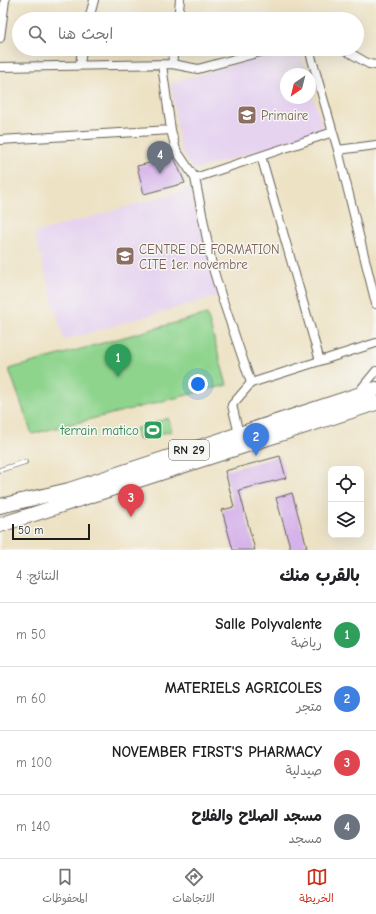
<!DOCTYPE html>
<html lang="ar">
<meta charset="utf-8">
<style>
body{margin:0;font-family:"Comic Neue","Playpen Sans Arabic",sans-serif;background:#f2f2f2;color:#202124;direction:rtl}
.controls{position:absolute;right:12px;bottom:12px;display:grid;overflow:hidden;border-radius:8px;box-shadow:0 4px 16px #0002}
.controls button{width:36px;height:36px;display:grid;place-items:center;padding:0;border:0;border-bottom:1px solid #e0e0e0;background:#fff;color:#202124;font:20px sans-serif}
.compass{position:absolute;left:280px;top:68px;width:36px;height:36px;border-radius:50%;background:#fff;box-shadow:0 4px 16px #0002;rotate:215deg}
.scale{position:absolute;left:12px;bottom:10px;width:78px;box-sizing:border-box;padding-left:4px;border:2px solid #1c1c1c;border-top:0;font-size:11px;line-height:14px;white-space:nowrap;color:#1c1c1c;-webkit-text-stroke:3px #f6f6f2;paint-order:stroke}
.you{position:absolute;left:198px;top:384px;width:14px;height:14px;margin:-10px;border:3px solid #fff;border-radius:50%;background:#1a73e8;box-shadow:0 0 0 6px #1a73e833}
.badge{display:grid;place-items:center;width:26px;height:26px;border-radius:50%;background:#c8321e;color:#fff;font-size:13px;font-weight:700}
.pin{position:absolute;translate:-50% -33px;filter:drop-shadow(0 1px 2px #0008)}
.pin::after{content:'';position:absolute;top:21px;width:14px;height:12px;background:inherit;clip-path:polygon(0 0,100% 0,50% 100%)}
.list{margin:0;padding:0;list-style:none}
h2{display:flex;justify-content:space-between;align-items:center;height:52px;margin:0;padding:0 16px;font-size:17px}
h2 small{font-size:13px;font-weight:400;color:#757577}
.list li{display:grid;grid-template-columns:26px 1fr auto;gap:12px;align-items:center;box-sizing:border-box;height:64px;padding:0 16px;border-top:1px solid #e0e0e0}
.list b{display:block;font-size:15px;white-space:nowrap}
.list p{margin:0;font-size:13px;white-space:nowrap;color:#757577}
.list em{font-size:13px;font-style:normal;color:#757577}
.icon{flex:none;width:22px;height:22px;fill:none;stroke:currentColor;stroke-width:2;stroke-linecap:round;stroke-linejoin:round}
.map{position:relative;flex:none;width:376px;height:550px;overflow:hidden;direction:ltr}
.search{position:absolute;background:#fff;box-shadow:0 4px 16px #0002;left:12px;right:12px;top:12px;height:44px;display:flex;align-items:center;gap:10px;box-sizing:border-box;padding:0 14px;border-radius:22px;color:#757577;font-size:15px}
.sheet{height:308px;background:#fff}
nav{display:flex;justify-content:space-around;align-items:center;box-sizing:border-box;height:56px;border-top:1px solid #e0e0e0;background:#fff;font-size:11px;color:#757577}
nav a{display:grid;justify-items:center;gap:2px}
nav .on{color:#c8321e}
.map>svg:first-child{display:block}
.built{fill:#e6d3f0}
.green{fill:#8ed48d;stroke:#557854}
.building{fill:#d6b2ea}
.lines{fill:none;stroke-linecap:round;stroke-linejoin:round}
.service-casing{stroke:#656157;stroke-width:5.5}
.minor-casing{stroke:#656157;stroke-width:10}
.trunk-casing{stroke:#656157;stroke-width:16}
.service{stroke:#fff;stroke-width:4}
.minor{stroke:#fff;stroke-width:8}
.trunk{stroke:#fff;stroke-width:14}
.labels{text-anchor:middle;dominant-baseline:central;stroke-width:3;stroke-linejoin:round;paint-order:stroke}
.shield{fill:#f6f6f2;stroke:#5d5d5c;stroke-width:1}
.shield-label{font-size:12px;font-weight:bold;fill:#1c1c1c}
.education-label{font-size:13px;fill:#785e54;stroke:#f6f6f2;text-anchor:start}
.leisure-label{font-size:13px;fill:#27864d;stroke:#f6f6f2;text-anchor:end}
</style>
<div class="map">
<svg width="376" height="550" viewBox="0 0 376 550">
<rect width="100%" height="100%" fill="#f6f6f2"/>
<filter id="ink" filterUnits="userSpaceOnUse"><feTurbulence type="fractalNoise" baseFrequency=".025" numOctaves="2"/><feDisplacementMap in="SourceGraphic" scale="8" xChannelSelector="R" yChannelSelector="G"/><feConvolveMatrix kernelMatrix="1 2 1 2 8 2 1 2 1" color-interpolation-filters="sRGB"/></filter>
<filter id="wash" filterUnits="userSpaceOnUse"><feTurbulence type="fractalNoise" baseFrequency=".012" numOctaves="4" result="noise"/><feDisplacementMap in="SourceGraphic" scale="16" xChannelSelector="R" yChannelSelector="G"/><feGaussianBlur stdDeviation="0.9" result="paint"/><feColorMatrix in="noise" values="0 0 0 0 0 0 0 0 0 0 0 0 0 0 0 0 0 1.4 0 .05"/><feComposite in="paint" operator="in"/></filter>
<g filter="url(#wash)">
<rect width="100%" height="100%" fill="#ede2c4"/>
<path class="built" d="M288 49H299L307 74H286V98H310V86L324 132 193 170 180 149 171 83Z
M190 189 221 295 64 340 34 233Z"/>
<path class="green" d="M207 314 227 385 32 434 9 369Z
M168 418 172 431 138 440 135 429Z"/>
<g id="blocks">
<path class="building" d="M174 157 185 183 144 194 137 166Z
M280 456 286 478 239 490 255 550H233L222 510 234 507 225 471Z
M292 493 307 547 298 550H291L276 498Z"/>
</g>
</g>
<g filter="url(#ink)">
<use href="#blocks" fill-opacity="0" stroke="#656157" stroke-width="1"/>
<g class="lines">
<defs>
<path id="service" d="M0 470 25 462"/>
<path id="minor" d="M89 19 94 0
M178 19 180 0
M0 38 5 0
M309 49 338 150 376 145
M343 49 369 64 376 65
M172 64 174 49
M80 65 82 49
M162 65 171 130 176 150 195 178
M0 67 172 64 198 69 271 49
M333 132 195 178 212 265 221 295 251 383 376 343
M0 140 171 130
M338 150 376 304
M261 156 320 361
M358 393 376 371
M239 434 232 405 251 383"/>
<path id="trunk" d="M0 506 69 490 376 389
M0 525 376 403"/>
</defs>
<use href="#service" class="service-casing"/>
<use href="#minor" class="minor-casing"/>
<use href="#trunk" class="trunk-casing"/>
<use href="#service" class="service"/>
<use href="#minor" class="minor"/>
<use href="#trunk" class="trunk"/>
</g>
</g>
<defs>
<symbol id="school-square" viewBox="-11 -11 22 22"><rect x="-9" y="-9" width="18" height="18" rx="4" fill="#8d6e63" stroke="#f6f6f2"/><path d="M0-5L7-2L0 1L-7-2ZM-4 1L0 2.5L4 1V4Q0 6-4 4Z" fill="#fff"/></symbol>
<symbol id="university-square" viewBox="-11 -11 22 22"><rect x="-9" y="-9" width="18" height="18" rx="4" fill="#8d6e63" stroke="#f6f6f2"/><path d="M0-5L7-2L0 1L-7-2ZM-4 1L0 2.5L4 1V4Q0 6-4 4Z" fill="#fff"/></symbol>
<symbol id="stadium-square" viewBox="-11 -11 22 22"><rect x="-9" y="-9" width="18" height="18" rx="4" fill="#2e9e5b" stroke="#f6f6f2"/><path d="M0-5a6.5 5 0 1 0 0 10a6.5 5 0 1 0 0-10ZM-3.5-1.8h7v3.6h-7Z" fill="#fff"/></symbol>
</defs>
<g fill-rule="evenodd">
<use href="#school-square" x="236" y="104" width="22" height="22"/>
<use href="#university-square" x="114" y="245" width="22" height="22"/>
<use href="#stadium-square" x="142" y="419" width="22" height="22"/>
</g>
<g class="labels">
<rect class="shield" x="169" y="440" width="40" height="20" rx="3"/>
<g class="shield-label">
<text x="189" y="450">RN 29</text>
</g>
<g class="education-label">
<text x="261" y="115">Primaire</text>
<text x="139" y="249">CENTRE DE FORMATION<tspan x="139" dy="15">CITE 1er. novembre</tspan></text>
</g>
<g class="leisure-label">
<text x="139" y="430">terrain matico</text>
</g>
</g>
</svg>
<div class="controls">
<button><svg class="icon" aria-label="locate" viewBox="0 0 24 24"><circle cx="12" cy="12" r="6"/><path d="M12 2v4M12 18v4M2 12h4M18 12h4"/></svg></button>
<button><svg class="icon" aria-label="layers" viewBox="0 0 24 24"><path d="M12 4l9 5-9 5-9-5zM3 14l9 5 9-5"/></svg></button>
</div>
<svg class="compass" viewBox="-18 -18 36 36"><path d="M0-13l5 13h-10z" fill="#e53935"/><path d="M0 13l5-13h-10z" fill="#757577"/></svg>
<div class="scale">50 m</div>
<div class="you"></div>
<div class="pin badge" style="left:118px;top:377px;background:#2e9e5b">1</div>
<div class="pin badge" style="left:256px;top:456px;background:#3f7fe0">2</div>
<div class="pin badge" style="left:131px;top:517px;background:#e0444e">3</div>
<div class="pin badge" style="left:160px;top:174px;background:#6b7280">4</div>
<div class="search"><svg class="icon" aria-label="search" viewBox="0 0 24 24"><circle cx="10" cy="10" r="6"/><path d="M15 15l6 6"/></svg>ابحث هنا</div>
</div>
<section class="sheet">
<h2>بالقرب منك<small>النتائج: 4</small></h2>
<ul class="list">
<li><span class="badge" style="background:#2e9e5b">1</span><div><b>Salle Polyvalente</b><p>رياضة</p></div><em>50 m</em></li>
<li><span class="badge" style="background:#3f7fe0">2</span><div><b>MATERIELS AGRICOLES</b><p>متجر</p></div><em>60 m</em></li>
<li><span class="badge" style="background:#e0444e">3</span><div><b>NOVEMBER FIRST'S PHARMACY</b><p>صيدلية</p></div><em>100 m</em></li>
<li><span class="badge" style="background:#6b7280">4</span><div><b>مسجد الصلاح والفلاح</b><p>مسجد</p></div><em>140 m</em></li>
</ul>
</section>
<nav>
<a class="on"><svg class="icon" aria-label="map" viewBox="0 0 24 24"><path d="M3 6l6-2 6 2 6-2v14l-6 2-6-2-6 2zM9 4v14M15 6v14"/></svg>الخريطة</a>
<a><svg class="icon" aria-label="directions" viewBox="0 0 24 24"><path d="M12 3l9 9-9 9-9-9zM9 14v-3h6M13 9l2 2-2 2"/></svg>الاتجاهات</a>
<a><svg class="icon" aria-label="saved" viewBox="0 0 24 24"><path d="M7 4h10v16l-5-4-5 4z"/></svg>المحفوظات</a>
</nav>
